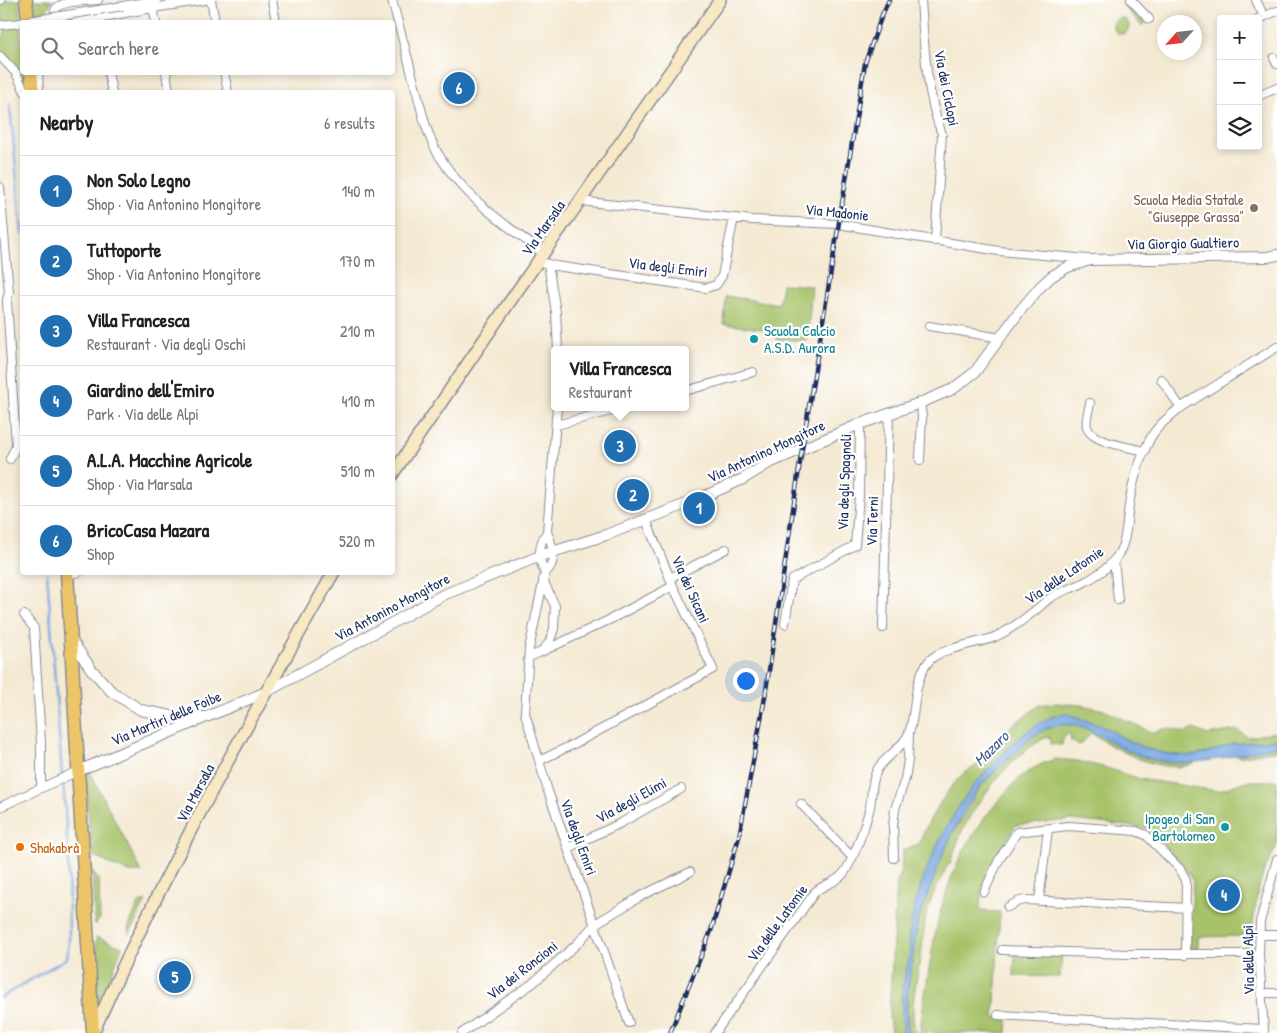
<!DOCTYPE html>
<meta charset="utf-8">
<style>
body{margin:0;font-family:"Patrick Hand",sans-serif;background:#f6f6f6;color:#202124}
.controls{position:absolute;right:15px;top:15px;display:grid;overflow:hidden;border-radius:5px;box-shadow:0 2px 8px #0003}
.controls button{width:45px;height:45px;display:grid;place-items:center;padding:0;border:0;border-bottom:1px solid #e0e0e0;background:#fff;color:#202124;font:25px sans-serif}
.compass{position:absolute;left:1157px;top:15px;width:45px;height:45px;border-radius:50%;background:#fff;box-shadow:0 2px 8px #0003;rotate:243deg}
.you{position:absolute;left:745px;top:680px;width:18px;height:18px;margin:-12px;border:4px solid #fff;border-radius:50%;background:#1a73e8;box-shadow:0 0 0 8px #1a73e833}
.badge{display:grid;place-items:center;width:32px;height:32px;border-radius:50%;background:#1f6fb2;color:#fff;font-size:16px;font-weight:700}
.pin{position:absolute;translate:-50% -50%;border:2px solid #fff;box-shadow:0 1px 5px #0006}
.popup{position:absolute;left:551px;top:346px;width:138px;height:65px;box-sizing:border-box;display:grid;place-content:center;border-radius:5px;background:#fff;filter:drop-shadow(0 1px 4px #0005);font-size:16px;white-space:nowrap;color:#757577}
.popup b{font-size:19px;color:#202124}
.popup::after{content:'';position:absolute;left:50%;top:100%;margin-left:-10px;border:10px solid transparent;border-top-color:#fff}
.list{margin:0;padding:0;list-style:none}
h2{display:flex;justify-content:space-between;align-items:center;height:65px;margin:0;padding:0 20px;font-size:21px}
h2 small{font-size:16px;font-weight:400;color:#757577}
.list li{display:grid;grid-template-columns:32px 1fr auto;gap:15px;align-items:center;box-sizing:border-box;height:70px;padding:0 20px;border-top:1px solid #e0e0e0}
.list b{display:block;font-size:19px;white-space:nowrap}
.list p{margin:0;font-size:16px;white-space:nowrap;color:#757577}
.list em{font-size:16px;font-style:normal;color:#757577}
.icon{flex:none;width:28px;height:28px;fill:none;stroke:currentColor;stroke-width:2;stroke-linecap:round;stroke-linejoin:round}
.map{position:relative;flex:none;width:1277px;height:1033px;overflow:hidden}
.search{position:absolute;background:#fff;box-shadow:0 2px 8px #0003;left:20px;top:20px;width:375px;height:55px;display:flex;align-items:center;gap:12px;box-sizing:border-box;padding:0 18px;border-radius:5px;color:#757577;font-size:19px}
.panel{position:absolute;background:#fff;box-shadow:0 2px 8px #0003;left:20px;top:90px;width:375px;height:485px;border-radius:5px}
.map>svg:first-child{display:block}
.green{fill:#a7c269;stroke:#617864}
.water{fill:#76a5e0;stroke:#486a9f}
.lines{fill:none;stroke-linecap:round;stroke-linejoin:round}
.stream{stroke:#76a5e0;stroke-width:2.5}
.minor-casing{stroke:#888c98;stroke-width:10}
.tertiary-casing{stroke:#888c98;stroke-width:12}
.secondary-casing{stroke:#888c98;stroke-width:14}
.primary-casing{stroke:#888c98;stroke-width:15}
.minor{stroke:#fff;stroke-width:8}
.tertiary{stroke:#fff;stroke-width:10}
.secondary{stroke:#f8e8c3;stroke-width:11}
.primary{stroke:#edc569;stroke-width:12}
.rail-casing{stroke:#1b2f5e;stroke-width:4.5}
.rail{stroke:#fff;stroke-width:2.5;stroke-dasharray:8;stroke-linecap:butt}
.minor-bridge-casing{stroke:#888c98;stroke-width:10;stroke-linecap:butt}
.minor-bridge{stroke:#fff;stroke-width:8}
.education-dot{fill:#8d6e63;stroke:#fff;stroke-width:2}
.culture-dot{fill:#0f9aa8;stroke:#fff;stroke-width:2}
.food-dot{fill:#e8710a;stroke:#fff;stroke-width:2}
.labels{text-anchor:middle;dominant-baseline:central;stroke-width:4.5;stroke-linejoin:round;paint-order:stroke}
.street-label{font-size:15px;fill:#1b2f5e;stroke:#fff}
.education-label{font-size:15px;fill:#785e54;stroke:#fff;text-anchor:end}
.culture-label{font-size:15px;fill:#0d838f;stroke:#fff;text-anchor:start}
.food-label{font-size:15px;fill:#c56008;stroke:#fff;text-anchor:start}
.water-label{font-size:16px;font-style:italic;fill:#3f5e92;stroke:#fff}
</style>
<div class="map">
<svg width="1277" height="1033" viewBox="0 0 1277 1033">
<rect width="100%" height="100%" fill="#fff"/>
<filter id="ink" filterUnits="userSpaceOnUse"><feTurbulence type="fractalNoise" baseFrequency=".02" numOctaves="2"/><feDisplacementMap in="SourceGraphic" scale="10" xChannelSelector="R" yChannelSelector="G"/><feConvolveMatrix kernelMatrix="1 2 1 2 8 2 1 2 1" color-interpolation-filters="sRGB"/></filter>
<filter id="wash" filterUnits="userSpaceOnUse"><feTurbulence type="fractalNoise" baseFrequency=".0096" numOctaves="4" result="noise"/><feDisplacementMap in="SourceGraphic" scale="20" xChannelSelector="R" yChannelSelector="G"/><feGaussianBlur stdDeviation="1.12" result="paint"/><feColorMatrix in="noise" values="0 0 0 0 0 0 0 0 0 0 0 0 0 0 0 0 0 1.4 0 .05"/><feComposite in="paint" operator="in"/></filter>
<g filter="url(#wash)">
<rect width="100%" height="100%" fill="#f4e9d2"/>
<path class="green" d="M4 0H19L24 82 0 54C0 50 0 45 1 41 3 37 5 34 5 29 5 20 0 15 0 4Z
M30 0H52L45 14 47 22H32Z
M1125 0 1146 22 1142 26 1122 4Z
M1113 26a8 8 0 1 1 16 0a8 8 0 1 1-16 0Z
M782 284 812 286 807 341 776 339V331L724 324 726 296 779 304Z
M1055 703 1082 705 1104 710 1153 733 1167 728 1185 733 1194 729 1207 735 1237 730 1248 737 1277 732V739L1234 744 1206 753 1189 756 1167 754 1144 748 1123 738 1107 728 1054 715 1026 732 1008 749 940 840 927 870 909 934 910 952 902 996 903 1033H891L889 1017 896 885 901 871 903 850 919 844C928 820 941 800 957 780 967 768 987 764 990 747L1014 724 1040 705Z
M1061 724C1086 725 1098 735 1119 746 1141 758 1169 767 1195 763 1165 777 1116 750 1091 733L1080 745 1071 741 1070 735 1068 733 1063 739 1062 745 1051 744V738L1047 737C1013 754 982 794 964 827 958 839 954 852 950 864L946 868C941 880 934 891 930 903 924 917 924 934 922 949 918 976 908 1006 916 1033H908L907 990 918 921 935 870 952 835 980 787 1028 739 1043 730Z
M1277 746V750L1240 757 1236 755Z
M1055 759 1077 761 1107 768 1140 779 1218 791 1246 781H1277V846L1264 871 1258 890 1253 923V948H1246L1245 936 1198 937V949L1190 948 1193 882 1189 874 1154 834 1146 828 1072 820 1016 825C999 851 979 879 980 911L1000 912 994 1018H1008L1007 1033H920C922 1011 926 990 929 969 940 900 954 852 1000 799 1009 788 1021 775 1034 768 1040 764 1048 762 1055 759Z
M90 773 142 872C125 875 108 863 92 855L91 849 86 787V778Z
M92 871 99 880 100 919 95 925Z
M146 901 129 935 128 928 139 903Z
M96 937 122 947 98 1009Z
M1015 954 1062 955 1060 977 1014 976Z"/>
<path class="water" d="M1066 713 1107 728 1123 738 1144 748 1167 754 1189 756 1206 753 1234 744 1277 739V746C1232 755 1187 772 1142 756 1121 749 1101 735 1081 726 1046 720 1032 737 1009 759 999 768 987 778 979 788 956 819 942 856 929 891 925 902 920 912 917 923 915 935 915 946 913 957 909 983 904 1007 908 1033H903C902 1017 901 1000 903 984 905 973 909 961 910 950 910 945 908 941 909 936 916 884 940 832 970 790 978 779 989 769 998 759 1017 739 1038 719 1066 713Z"/>
<g class="lines">
<path class="stream" d="M10 104 22 235
M47 572 62 775
M0 998 67 958 69 940 68 851 63 781"/>
</g>
</g>
<g filter="url(#ink)">
<g class="lines">
<defs>
<path id="minor" d="M0 0H1
M211 0 215 22
M272 0 276 22
M392 0C400 30 408 59 416 89 422 112 427 137 440 157 465 198 506 225 543 253
M921 0C924 43 926 95 942 134L935 241
M1131 0 1149 19
M1256 0 1264 17
M123 6 157 0
M153 8 156 22
M1258 19 1277 11
M59 22C56 19 54 17 55 12 55 0 88 1 98 0
M75 22 153 8 205 0
M0 25 22 23
M0 56 16 73 25 92
M1274 58 1277 64
M38 72 39 91
M108 72 112 92
M166 72 169 92
M224 72 228 92
M1258 96 1277 88
M0 187 9 292 7 300 16 446 10 459
M580 201 752 220 838 224 999 251 1088 259
M539 259 544 263 556 266 706 288 716 285 722 276 734 218
M548 264 556 312 558 350
M929 326 1001 338
M1161 379 1181 408
M685 391 753 372
M920 403 922 416 920 460
M1090 403C1089 410 1085 420 1087 427 1091 443 1131 447 1145 451
M557 407 547 532C553 546 558 562 545 573L529 649 525 713 548 791 629 1023
M556 425 627 407
M1114 560 1118 600
M545 573C538 560 538 544 547 532
M67 575 79 572
M670 578 726 549
M24 615 34 628 41 743V788
M785 624 792 580 855 545 859 496 860 424
M883 628 889 414
M541 652 609 620 673 586
M529 657 541 652 549 643 554 629 555 606 543 580
M539 761 576 743 713 669 673 586 646 520
M801 804 852 857
M0 807 78 771
M568 848 621 823 681 789
M894 858 893 825 895 809 905 779 908 760 909 735
M984 892 999 860 1017 832 1068 826 1136 831 1146 835 1180 869 1186 880 1185 955
M1039 901 1048 829
M1008 907 1017 902 1025 900 1187 908
M1259 935H1277
M1002 950 1130 954H1259
M1262 993H1277
M998 1015 1263 1029
M1264 1032 1259 954 1260 922 1277 859
M462 1033 533 983 577 944 595 924 643 895 690 872
M715 1033 815 892C824 884 836 883 843 874 853 862 866 823 870 807 872 795 871 782 877 770 884 757 904 747 909 733 917 710 912 681 929 661 940 648 977 644 995 637 1008 631 1022 621 1033 612 1039 608 1044 602 1050 598 1060 591 1071 589 1081 584 1093 578 1107 569 1115 559 1126 545 1126 529 1128 513 1131 487 1139 460 1151 437 1157 426 1168 418 1177 410L1277 347"/>
<path id="tertiary" d="M72 641 91 669 112 692 141 710 171 716 204 717
M78 771 266 692 443 595 540 556 606 535 694 501 743 479 767 464 802 449 860 424 920 403 953 389 975 372 1019 312 1040 287 1052 276 1068 267 1090 260 1267 257 1277 255"/>
<path id="secondary" d="M392 475 513 297 720 0
M93 1033C162 874 248 723 334 572"/>
<path id="primary" d="M26 0 28 22
M31 72 33 92
M67 572 93 1033"/>
</defs>
<use href="#minor" class="minor-casing"/>
<use href="#tertiary" class="tertiary-casing"/>
<use href="#secondary" class="secondary-casing"/>
<use href="#primary" class="primary-casing"/>
<use href="#minor" class="minor"/>
<use href="#tertiary" class="tertiary"/>
<use href="#secondary" class="secondary"/>
<use href="#primary" class="primary"/>
<defs>
<path id="rail" d="M670 1033 711 931 739 837 765 697 802 449 865 63 882 15 889 0"/>
</defs>
<use href="#rail" class="rail-casing"/>
<use href="#rail" class="rail"/>
<defs>
<path id="minor-bridge" d="M23 22 123 6"/>
</defs>
<use href="#minor-bridge" class="minor-bridge-casing"/>
<use href="#minor-bridge" class="minor-bridge"/>
</g>
</g>
<circle class="education-dot" cx="1254" cy="208" r="5"/>
<g class="culture-dot">
<circle cx="754" cy="339" r="5"/>
<circle cx="1225" cy="827" r="5"/>
</g>
<circle class="food-dot" cx="20" cy="847" r="5"/>
<g class="labels">
<g class="street-label">
<text transform="translate(947 88) rotate(79)">Via dei Ciclopi</text>
<text transform="translate(837 212) rotate(6)">Via Madonie</text>
<text transform="translate(543 228) rotate(-55)">Via Marsala</text>
<text transform="translate(1183 243) rotate(-1)">Via Giorgio Gualtiero</text>
<text transform="translate(668 267) rotate(7)">Via degli Emiri</text>
<text transform="translate(766 451) rotate(-25)">Via Antonino Mongitore</text>
<text transform="translate(844 482) rotate(-88)">Via degli Spagnoli</text>
<text transform="translate(872 521) rotate(-88)">Via Terni</text>
<text transform="translate(1064 575) rotate(-34)">Via delle Latomie</text>
<text transform="translate(691 589) rotate(66)">Via dei Sicani</text>
<text transform="translate(392 607) rotate(-28)">Via Antonino Mongitore</text>
<text transform="translate(166 718) rotate(-23)">Via Martiri delle Foibe</text>
<text transform="translate(195 793) rotate(-62)">Via Marsala</text>
<text transform="translate(631 800) rotate(-29)">Via degli Elimi</text>
<text transform="translate(579 837) rotate(70)">Via degli Emiri</text>
<text transform="translate(777 923) rotate(-54)">Via delle Latomie</text>
<text transform="translate(1248 960) rotate(-91)">Via delle Alpi</text>
<text transform="translate(522 970) rotate(-38)">Via dei Roncioni</text>
</g>
<g class="education-label">
<text x="1244" y="199">Scuola Media Statale<tspan x="1244" dy="17">"Giuseppe Grassa"</tspan></text>
</g>
<g class="culture-label">
<text x="764" y="330">Scuola Calcio<tspan x="764" dy="17">A.S.D. Aurora</tspan></text>
<text x="1215" y="818" text-anchor="end">Ipogeo di San<tspan x="1215" dy="17">Bartolomeo</tspan></text>
</g>
<g class="food-label">
<text x="30" y="847">Shakabrà</text>
</g>
<g class="water-label">
<text transform="translate(991 748) rotate(-45)">Mazaro</text>
</g>
</g>
</svg>
<div class="controls">
<button>+</button>
<button>−</button>
<button><svg class="icon" aria-label="layers" viewBox="0 0 24 24"><path d="M12 4l9 5-9 5-9-5zM3 14l9 5 9-5"/></svg></button>
</div>
<svg class="compass" viewBox="-18 -18 36 36"><path d="M0-13l5 13h-10z" fill="#e53935"/><path d="M0 13l5-13h-10z" fill="#757577"/></svg>
<div class="you"></div>
<div class="pin badge" style="left:699px;top:508px">1</div>
<div class="pin badge" style="left:633px;top:495px">2</div>
<div class="pin badge" style="left:620px;top:446px">3</div>
<div class="popup"><b>Villa Francesca</b>Restaurant</div>
<div class="pin badge" style="left:1224px;top:895px">4</div>
<div class="pin badge" style="left:175px;top:977px">5</div>
<div class="pin badge" style="left:459px;top:88px">6</div>
<div class="search"><svg class="icon" aria-label="search" viewBox="0 0 24 24"><circle cx="10" cy="10" r="6"/><path d="M15 15l6 6"/></svg>Search here</div>
<section class="panel">
<h2>Nearby<small>6 results</small></h2>
<ul class="list">
<li><span class="badge">1</span><div><b>Non Solo Legno</b><p>Shop · Via Antonino Mongitore</p></div><em>140 m</em></li>
<li><span class="badge">2</span><div><b>Tuttoporte</b><p>Shop · Via Antonino Mongitore</p></div><em>170 m</em></li>
<li><span class="badge">3</span><div><b>Villa Francesca</b><p>Restaurant · Via degli Oschi</p></div><em>210 m</em></li>
<li><span class="badge">4</span><div><b>Giardino dell'Emiro</b><p>Park · Via delle Alpi</p></div><em>410 m</em></li>
<li><span class="badge">5</span><div><b>A.L.A. Macchine Agricole</b><p>Shop · Via Marsala</p></div><em>510 m</em></li>
<li><span class="badge">6</span><div><b>BricoCasa Mazara</b><p>Shop</p></div><em>520 m</em></li>
</ul>
</section>
</div>
